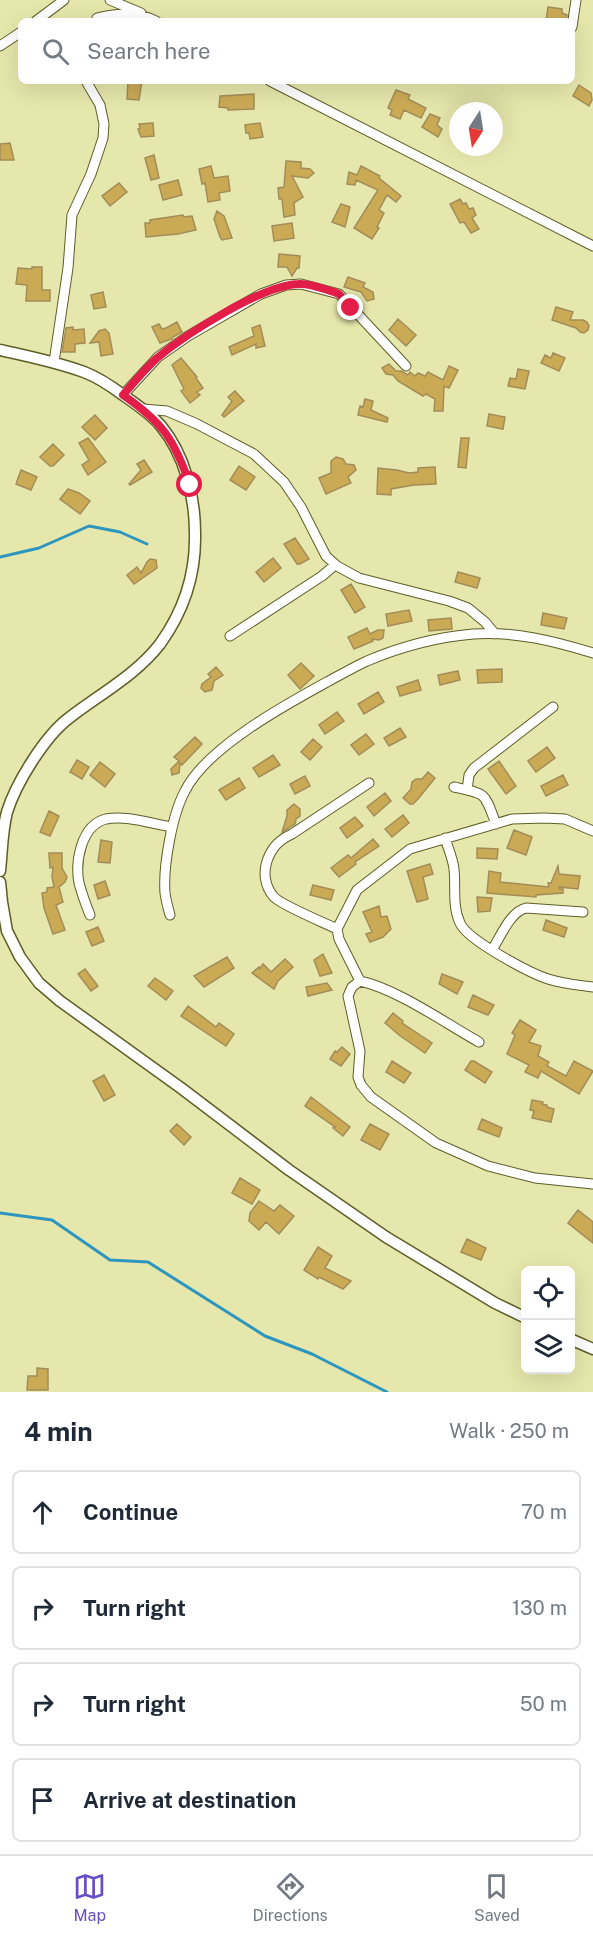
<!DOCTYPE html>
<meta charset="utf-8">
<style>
body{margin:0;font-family:"Public Sans",sans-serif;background:#f6f6f7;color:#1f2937}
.controls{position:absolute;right:18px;bottom:18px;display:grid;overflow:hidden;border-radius:9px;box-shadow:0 6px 24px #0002}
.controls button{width:54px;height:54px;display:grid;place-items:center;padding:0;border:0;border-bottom:2px solid #e0e1e3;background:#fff;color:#1f2937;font:30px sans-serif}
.compass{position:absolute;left:449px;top:102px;width:54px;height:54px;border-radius:50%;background:#fff;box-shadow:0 6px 24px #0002;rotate:192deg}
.stop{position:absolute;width:18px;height:18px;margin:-14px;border:4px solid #e11d48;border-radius:50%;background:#fff}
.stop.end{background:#e11d48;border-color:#fff;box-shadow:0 2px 6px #0008}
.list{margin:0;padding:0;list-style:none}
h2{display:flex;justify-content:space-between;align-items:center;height:78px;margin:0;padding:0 24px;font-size:26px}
h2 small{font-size:20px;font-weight:400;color:#747a83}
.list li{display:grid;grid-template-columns:39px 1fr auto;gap:18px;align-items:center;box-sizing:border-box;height:84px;margin:0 12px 12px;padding:0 12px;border:2px solid #e0e1e3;border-radius:9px}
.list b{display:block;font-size:22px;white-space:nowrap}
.list em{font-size:20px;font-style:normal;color:#747a83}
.icon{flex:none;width:33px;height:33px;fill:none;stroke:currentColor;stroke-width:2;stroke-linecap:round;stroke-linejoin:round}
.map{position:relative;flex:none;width:593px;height:1392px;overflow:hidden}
.search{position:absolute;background:#fff;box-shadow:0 6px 24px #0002;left:18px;right:18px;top:18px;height:66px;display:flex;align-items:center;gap:15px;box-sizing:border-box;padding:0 21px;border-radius:9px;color:#747a83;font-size:22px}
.sheet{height:462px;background:#fff}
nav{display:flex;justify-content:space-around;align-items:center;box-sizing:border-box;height:84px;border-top:2px solid #e0e1e3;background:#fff;font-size:16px;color:#747a83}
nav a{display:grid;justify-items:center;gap:3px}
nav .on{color:#684ec7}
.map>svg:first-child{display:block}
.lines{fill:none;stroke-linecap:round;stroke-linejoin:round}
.stream{stroke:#2d96be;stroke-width:3}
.building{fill:#cbaa56;stroke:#a28d58;stroke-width:1.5}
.minor-casing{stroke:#5d5d26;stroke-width:11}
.tertiary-casing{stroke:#5d5d26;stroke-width:13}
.minor{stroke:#fff;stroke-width:9}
.tertiary{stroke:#fff;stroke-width:10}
.route{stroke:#e11d48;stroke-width:8}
</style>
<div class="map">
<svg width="593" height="1392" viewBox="0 0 593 1392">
<rect width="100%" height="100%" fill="#e6e7ac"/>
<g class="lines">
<path class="stream" d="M0 557 39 548 89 526 120 532 147 544
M0 1213 52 1220 110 1260 148 1262 265 1336 312 1354 387 1392"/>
</g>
<path class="building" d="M548 7 562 9V13L567 15 566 21H546Z
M128 81H142L139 100 127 99Z
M579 85 591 93 592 100 589 106 573 96Z
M396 90 410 95 408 99 426 108 421 118 404 110 400 119 390 115 392 110 388 108Z
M254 94V109L228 110V108L219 107 220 96Z
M430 114 440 118 437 125 442 129 438 137 422 127Z
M153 123 154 136 141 137 138 129 140 128 139 124Z
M260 123 263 137 250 139 249 133H246L245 125Z
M10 143 14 160H0V144Z
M154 155 159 178 151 180 145 158Z
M286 161 301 162V168L310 169 314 173 308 178 292 176 303 197 294 203 295 215 284 217 282 199H279L278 188 284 187Z
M211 166 214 178 228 176 230 191 219 193 220 200 208 202 205 183 202 184 199 169Z
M361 166 380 176 379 178 401 196 396 202 387 195 379 210 384 213 377 227 379 228 372 239 354 228 378 190 356 180 355 185 347 184 349 172 357 175Z
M178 180 182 195 163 200 159 185Z
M119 183 127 192 110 206 102 196Z
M460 199 463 204 466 203 469 209 473 208 476 215 472 218 479 229 471 233 464 222 460 223 450 204Z
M341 204 350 207 345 227 332 222Z
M217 211 224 216 232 238 222 240 220 237 214 219Z
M183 215 184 217 192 216 196 230 178 234 146 237 145 223H150V220Z
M292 223 294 238 274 241 272 226Z
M279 254 300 256 299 268H297L292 276 287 267H278Z
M32 267H42V290H50V301H26L27 285 16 284 18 268 32 269Z
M348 277 365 283 363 287 373 292 374 299 367 301 361 292 344 287Z
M103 292 106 307 94 309 91 295Z
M556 307 573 312 570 320H583L587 322 589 326 588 330 584 333 580 332 576 328 552 320Z
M398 319 416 335 406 346 389 330Z
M177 322 182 332 173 337 172 339 160 343 152 327 159 324 162 329 166 328Z
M260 325 265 346 256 348V344L232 355 229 347 254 336 252 328Z
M73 327V330L84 329 85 343 75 344V352H62L66 328Z
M105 329 109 333 113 354 101 356 99 342 90 343 99 331Z
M553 353 565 358 559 371 541 363 545 355 551 358Z
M181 358 197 377 196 378 203 388 197 392 200 395 190 403 181 391 184 389 172 365Z
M389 364 396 371H401L408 375 410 372 415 376 418 373 425 376 428 372 443 380 449 366 458 370 449 388 444 386 443 411H434L435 399 426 394 423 396 398 381 393 375 386 374 382 368Z
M518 369 529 371 525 389 508 386 510 378 516 379Z
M235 391 244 401 224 417 222 415 232 401 228 397Z
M365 399 373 401 371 410 388 418 387 422 358 415 360 406 363 407Z
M489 414 505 417 503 429 487 426Z
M95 415 107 428 95 440 82 427Z
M88 438 106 462 88 475 82 465 89 460 79 443Z
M461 438H469L466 468 458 467Z
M53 444 64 455 53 466H50L40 457Z
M336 457 343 459 346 464 354 465 356 470 348 477 351 483 326 494 319 478 331 473V461Z
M144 460 152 472 130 485 129 484 141 470 137 464Z
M239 466 255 477 246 490 230 480Z
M435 467 436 484 414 485 391 489V495L377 494 378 468 397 470 409 473 418 472V468Z
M21 470 37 477 31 490 16 484Z
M68 489 79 493 90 501 80 514 60 499Z
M295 538 309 559 300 564H297L284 544Z
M273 558 281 568 264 582 256 572Z
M150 559 156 560 157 568 134 584 127 575 137 567 141 573 147 562Z
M458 572 480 578 477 588 455 582Z
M351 584 365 607 355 613 341 590Z
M409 610 412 621 388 626 386 614Z
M543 613 567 618 564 629 541 625Z
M451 618 452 629 429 631 428 620Z
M367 628 370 634 378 630H384L383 638 379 640 372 639 373 641 354 649 348 637Z
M301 663 314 676 300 689 288 675Z
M216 667 223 675 214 681 212 690 205 692 201 688 202 684 211 677 208 674Z
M502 669V682L478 683 477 670Z
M458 671 460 680 440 685 438 675Z
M418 680 421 690 400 696 397 687Z
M378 692 384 702 364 714 358 704Z
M337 712 344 721 325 734 319 725Z
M400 728 406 737 389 746 384 738Z
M366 734 374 744 359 755 351 745Z
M195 737 202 744 182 765 180 763 179 773 172 775 171 769 179 761 174 757Z
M313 739 322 747 310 760 301 752Z
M547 747 555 758 536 772 528 761Z
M273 755 280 765 259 777 253 768Z
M77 760 89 767 82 779 70 772Z
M499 761 516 786 506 794 488 769Z
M100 762 115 774 105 787 90 775Z
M428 772 435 778 418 799 413 804H410L403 798 411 789 412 782 416 779H422Z
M563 775 568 785 546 796 541 786Z
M305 776 310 786 295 794 290 784Z
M239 778 245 788 226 800 219 790Z
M385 793 391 801 374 816 367 807Z
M294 804 300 809V816L296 819 295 824 282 832 287 816V810Z
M49 811 59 816 50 836 40 832Z
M403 815 409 823 392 837 385 829Z
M355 817 363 826 347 838 340 828Z
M514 830 532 837 526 855 507 848Z
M373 839 379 846 355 862 356 864 339 877 331 868 348 855 351 858Z
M101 840 112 842 110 863 98 862Z
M477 848 498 849 497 859 477 858Z
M49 853H62V868L67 877 65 882 59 887 63 902 56 905 65 930 53 934 44 908 42 893 47 892V888L54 887 52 877 53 867 50 868Z
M430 864 433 874 423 877 428 899 417 902 407 871Z
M558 866 559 874 580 876 578 889 559 887 560 889H563V893L536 895V897L487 893 489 871 501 873 500 882 549 887 548 883H551Z
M105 881 110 895 98 899 94 885Z
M313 885 334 890 331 900 310 895Z
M477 897 492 898 490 911 478 912Z
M379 906 381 917 387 916 391 929 383 937 370 942 366 934 372 932 363 912Z
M546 920 567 928 564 937 543 930Z
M98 927 104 941 92 946 86 932Z
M323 954 332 973 320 976 314 960Z
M227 957 234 968 204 987 194 976Z
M285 959 293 967 278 981 274 989 252 973 259 967 260 969 263 964 271 972Z
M85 969 98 986 91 991 78 974Z
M442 974 463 982 457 994 439 984Z
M155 978 173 991 166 1000 148 986Z
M327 983 332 990 308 996 306 987Z
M473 995 494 1005 488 1015 468 1007Z
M188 1006 216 1027 219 1023 234 1034 226 1046 181 1016Z
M393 1013 403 1021 402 1023 432 1043 425 1053 399 1035 385 1023Z
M520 1020 536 1030 529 1042 541 1046 538 1056 549 1062 547 1066 566 1076 574 1061 593 1071 579 1094 541 1071 538 1078 525 1072 529 1065 507 1054 515 1035 512 1033Z
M342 1047 350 1054 341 1066 330 1059 335 1051 337 1052Z
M392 1061 411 1073 404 1083 386 1072Z
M471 1061H474L492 1072 485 1083 465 1070Z
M104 1075 115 1095 104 1101 93 1081Z
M311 1097 350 1127 343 1136 333 1128 335 1127 305 1106Z
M532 1100 543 1102 542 1104 547 1105V1107L554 1109 551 1122 532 1118 534 1111 530 1110Z
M482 1119 502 1128 499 1137 478 1129Z
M177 1124 191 1137 184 1145 170 1131Z
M370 1124 389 1134 380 1150 361 1140Z
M240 1178 260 1190 252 1204 232 1193Z
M259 1201 274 1211 280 1205 294 1216 279 1234 266 1222 259 1230 249 1221 250 1213Z
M578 1210 593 1222V1243L568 1223Z
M467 1239 486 1248 481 1260 461 1252Z
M318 1247 332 1256 325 1268 351 1281 343 1289 319 1277 318 1279 304 1270Z
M37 1368 48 1369V1390H27L28 1376H37Z"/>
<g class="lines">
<defs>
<path id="minor" d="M110 0 141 13
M97 18C116 13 139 12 156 21
M36 21 64 0
M572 27 576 0
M0 46 21 32
M270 81 593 246
M54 362 68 268 72 215 91 174 103 138 104 124 100 105 86 81
M123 395 158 357 188 336 261 294 286 285 301 284 339 294 406 366
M143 409 167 411 197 424 254 454 284 482 301 507 326 556 337 566 359 578 449 601 468 608 485 622 495 634
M230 636 322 576 335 565
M454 787C487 794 484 792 496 824
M467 790 469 775 474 768 553 707
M445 838C448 848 453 859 454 869 456 887 452 906 460 923 467 940 530 973 548 979 563 984 578 985 593 987
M90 915C86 905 82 894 79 883 75 862 81 825 106 819 127 815 152 824 172 827
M170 915C168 908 166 900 165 893 163 866 172 815 185 791 206 748 285 705 327 682 340 675 354 667 367 661 400 647 438 637 473 634 514 631 554 641 593 653
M337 929C325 923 281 905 274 897 265 887 263 873 267 861 272 847 279 840 292 834L369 783
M492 950C501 936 510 912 526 908L583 912
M360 981 339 939 337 929 357 890 410 849 512 819 544 818 565 819 593 831
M479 1042C445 1023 397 989 360 981L352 987 348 996 360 1051 358 1077 361 1085 371 1097 436 1143 488 1166 535 1178 593 1184"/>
<path id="tertiary" d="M0 350C28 356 57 362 84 372 97 377 111 386 123 395 136 404 151 414 161 426 185 455 195 497 195 533 196 573 184 611 160 644 136 675 100 694 69 718 45 736 16 783 7 812 2 831 2 852 0 871
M0 882 2 902 7 931 20 957 39 983 60 1001 181 1088 289 1170 386 1237 495 1303 526 1318
M570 1339 593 1349"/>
</defs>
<use href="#minor" class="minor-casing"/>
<use href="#tertiary" class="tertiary-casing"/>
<use href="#minor" class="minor"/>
<use href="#tertiary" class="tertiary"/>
</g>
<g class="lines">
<path class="route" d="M190 485C174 439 163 423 123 395 134 382 145 369 157 358 186 334 262 285 299 284 310 283 324 289 334 292L339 294 351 308"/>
</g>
</svg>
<div class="controls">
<button><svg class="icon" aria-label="locate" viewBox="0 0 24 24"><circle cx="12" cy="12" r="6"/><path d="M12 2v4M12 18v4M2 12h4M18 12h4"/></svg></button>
<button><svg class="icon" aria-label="layers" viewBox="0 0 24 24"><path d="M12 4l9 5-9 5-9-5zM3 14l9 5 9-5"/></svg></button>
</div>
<svg class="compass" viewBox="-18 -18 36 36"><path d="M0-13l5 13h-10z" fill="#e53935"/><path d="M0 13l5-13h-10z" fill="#747a83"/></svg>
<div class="stop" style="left:190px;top:485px"></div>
<div class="stop end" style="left:351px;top:308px"></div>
<div class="search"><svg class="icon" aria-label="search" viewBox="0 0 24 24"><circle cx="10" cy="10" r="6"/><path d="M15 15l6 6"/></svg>Search here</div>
</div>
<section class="sheet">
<h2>4 min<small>Walk · 250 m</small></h2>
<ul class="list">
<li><svg class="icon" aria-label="ahead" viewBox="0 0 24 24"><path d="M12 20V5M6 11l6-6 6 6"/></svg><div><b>Continue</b></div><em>70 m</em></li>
<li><svg class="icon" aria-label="right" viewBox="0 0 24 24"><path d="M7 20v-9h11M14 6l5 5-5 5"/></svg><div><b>Turn right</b></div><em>130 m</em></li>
<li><svg class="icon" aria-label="right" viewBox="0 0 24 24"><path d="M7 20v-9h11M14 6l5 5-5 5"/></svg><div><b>Turn right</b></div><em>50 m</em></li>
<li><svg class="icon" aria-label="arrive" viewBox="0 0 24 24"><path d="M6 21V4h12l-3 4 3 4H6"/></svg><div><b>Arrive at destination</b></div></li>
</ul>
</section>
<nav>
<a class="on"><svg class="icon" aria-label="map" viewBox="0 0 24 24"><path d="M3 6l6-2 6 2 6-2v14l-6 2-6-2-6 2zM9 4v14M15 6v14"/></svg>Map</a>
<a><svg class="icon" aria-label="directions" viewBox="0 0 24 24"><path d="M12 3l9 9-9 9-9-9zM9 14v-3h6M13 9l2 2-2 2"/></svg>Directions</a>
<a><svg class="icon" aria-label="saved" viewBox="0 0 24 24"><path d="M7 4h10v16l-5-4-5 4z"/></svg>Saved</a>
</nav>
